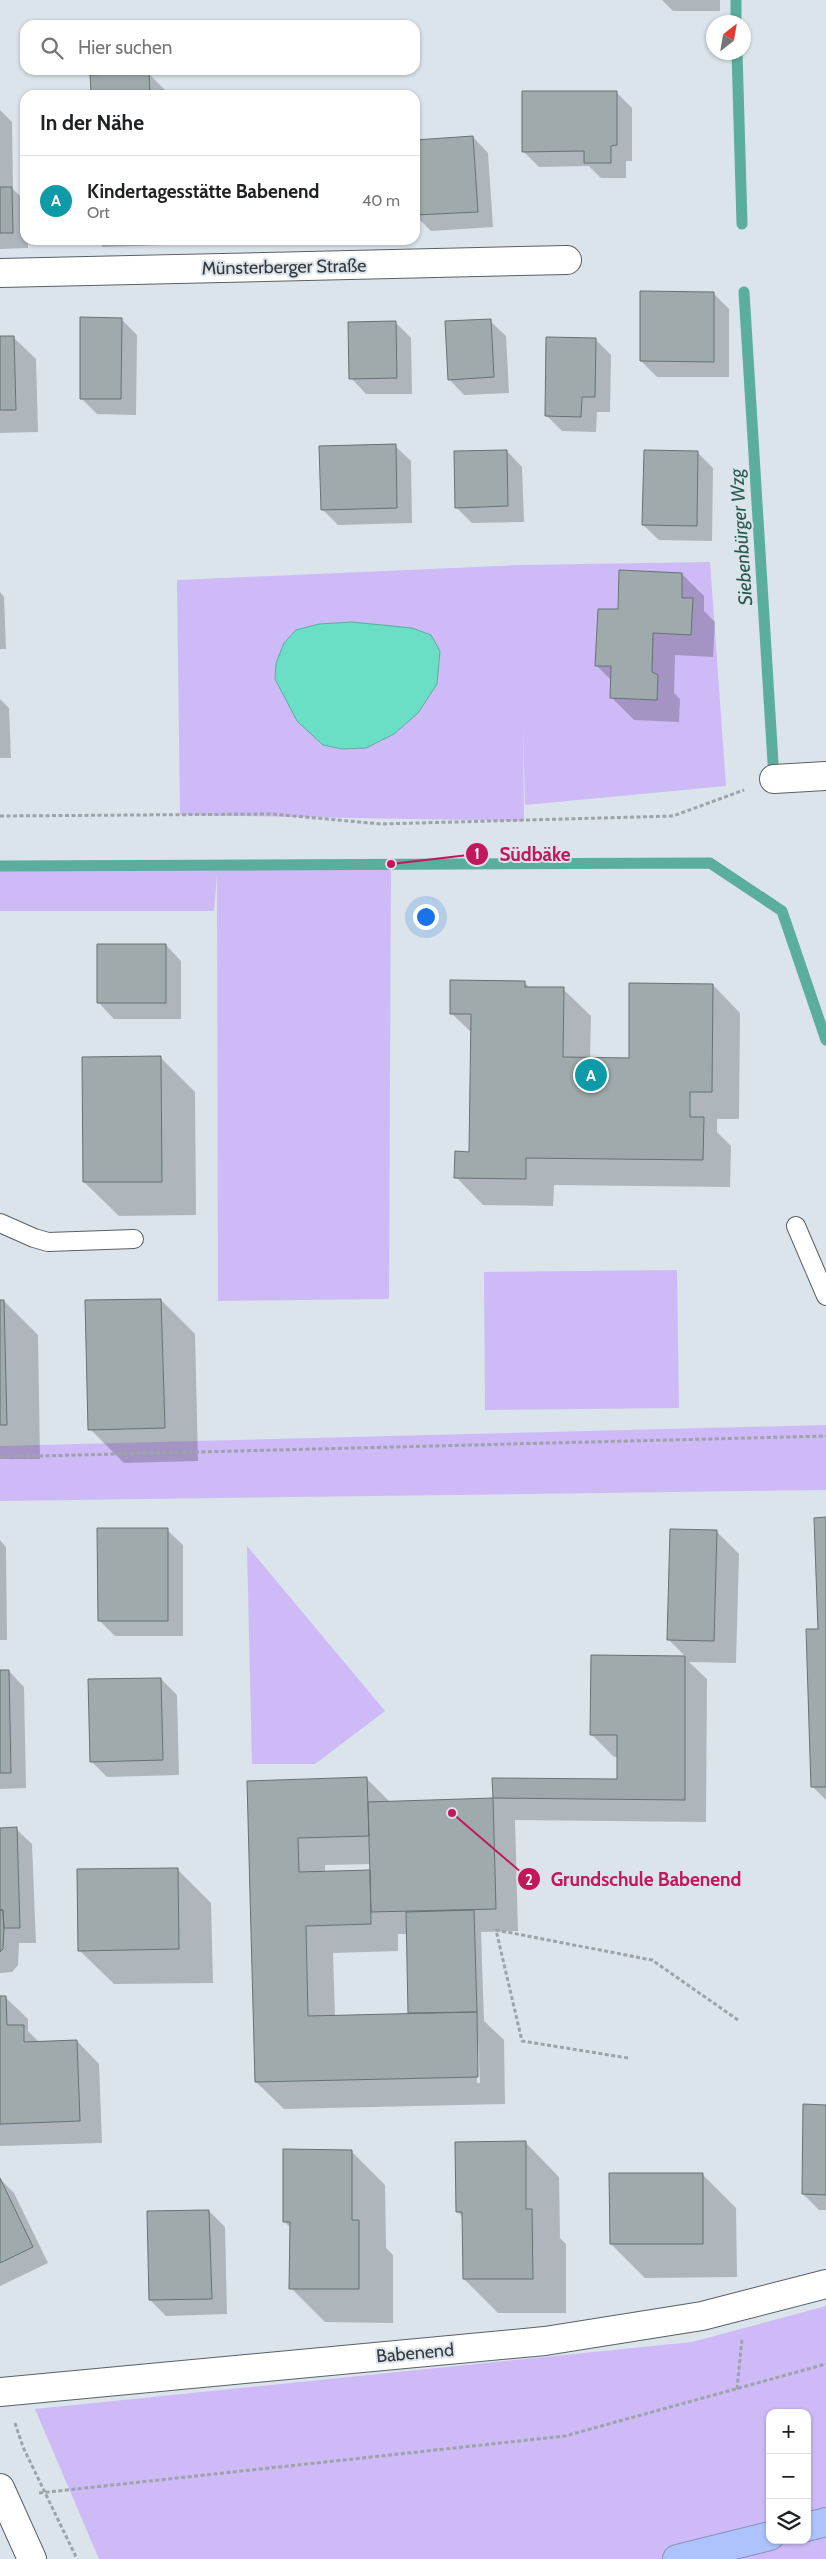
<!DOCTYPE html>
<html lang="de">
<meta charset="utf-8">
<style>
body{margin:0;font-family:Cabin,sans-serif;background:#f6f6f6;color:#202124}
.controls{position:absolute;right:15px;bottom:15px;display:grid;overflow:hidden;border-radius:10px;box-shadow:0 1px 4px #0004}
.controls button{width:45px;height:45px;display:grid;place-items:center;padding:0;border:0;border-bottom:1px solid #e0e0e0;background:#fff;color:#202124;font:25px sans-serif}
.compass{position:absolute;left:706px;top:15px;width:45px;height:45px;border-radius:50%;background:#fff;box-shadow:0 1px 4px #0004;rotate:31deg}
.you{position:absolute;left:425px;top:916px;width:18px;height:18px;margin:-12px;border:4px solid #fff;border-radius:50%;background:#1a73e8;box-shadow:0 0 0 8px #1a73e833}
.badge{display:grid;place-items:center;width:32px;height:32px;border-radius:50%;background:#0f766e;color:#fff;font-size:16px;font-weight:700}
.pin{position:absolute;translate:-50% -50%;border:2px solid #fff;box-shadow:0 1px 5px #0006}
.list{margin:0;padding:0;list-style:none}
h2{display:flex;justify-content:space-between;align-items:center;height:65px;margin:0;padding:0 20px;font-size:21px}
h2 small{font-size:16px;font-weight:400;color:#757577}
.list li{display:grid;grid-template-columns:32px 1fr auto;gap:15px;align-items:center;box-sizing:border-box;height:90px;padding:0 20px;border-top:1px solid #e0e0e0}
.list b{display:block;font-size:19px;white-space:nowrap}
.list p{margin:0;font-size:16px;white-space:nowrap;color:#757577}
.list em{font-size:16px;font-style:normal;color:#757577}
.icon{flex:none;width:28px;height:28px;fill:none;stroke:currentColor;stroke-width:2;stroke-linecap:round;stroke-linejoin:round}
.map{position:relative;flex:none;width:826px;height:2559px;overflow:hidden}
.search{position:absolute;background:#fff;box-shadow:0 1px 4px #0004;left:20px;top:20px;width:400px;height:55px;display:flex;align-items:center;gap:12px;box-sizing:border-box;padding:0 18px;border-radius:15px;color:#757577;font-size:19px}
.panel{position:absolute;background:#fff;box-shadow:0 1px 4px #0004;left:20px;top:90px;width:400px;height:155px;border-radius:15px}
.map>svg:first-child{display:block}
.green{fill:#cdbaf6;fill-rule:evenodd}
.water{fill:#6bdfc6;stroke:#5bad9d}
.shadow{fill:#0003;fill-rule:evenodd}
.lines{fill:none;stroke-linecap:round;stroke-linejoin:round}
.stream{stroke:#5bad9d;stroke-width:11}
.building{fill:#9eaaab;stroke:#677273}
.service-casing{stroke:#586066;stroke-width:20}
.minor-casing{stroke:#586066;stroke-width:30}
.motorway-casing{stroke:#8493b8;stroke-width:30}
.path{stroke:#9ca4a9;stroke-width:3;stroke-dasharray:4 2.5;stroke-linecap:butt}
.service{stroke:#fff;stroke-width:18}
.minor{stroke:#fff;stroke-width:28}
.motorway{stroke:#aec3fb;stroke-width:28}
.labels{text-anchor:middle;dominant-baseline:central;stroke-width:4;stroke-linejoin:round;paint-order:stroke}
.street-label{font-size:18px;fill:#35393c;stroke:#dae4ea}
.water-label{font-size:19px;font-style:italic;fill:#27584e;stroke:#dae4ea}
.leader{fill:none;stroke:#c2185b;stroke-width:2}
.callout-dot{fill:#c2185b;stroke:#dae4ea;stroke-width:2}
.mark-label{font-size:15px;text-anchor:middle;font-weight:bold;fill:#fff}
.callout-label{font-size:19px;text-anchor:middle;font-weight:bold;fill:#c2185b;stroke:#dae4ea;stroke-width:4;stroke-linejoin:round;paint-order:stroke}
</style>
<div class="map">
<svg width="826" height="2559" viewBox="0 0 826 2559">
<rect width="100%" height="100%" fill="#dae4ea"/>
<path class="green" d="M710 562 726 786 525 805 523 721 524 821 180 815 177 580 521 565ZM352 622 412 628 394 734 319 624Z
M391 864 389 1299 218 1301 217 875 214 911H0V866Z
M677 1270 679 1408 485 1410 484 1272Z
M826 1425V1490L0 1501V1446Z
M247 1546 385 1711 315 1764H252Z
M826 2306V2559H99L35 2409 692 2342ZM770 2413H807V2540H770Z"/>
<path class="water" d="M352 622 412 628 431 635 440 651 437 684 418 713 394 734 366 748 342 749 323 745 297 721 275 679 276 663 284 643 296 630 319 624Z"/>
<path class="shadow" d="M662 0H720V11H673Z
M149 74 170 95H40L92 93Z
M616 92 632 108V161H626V178H601L589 166 539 167 523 151Z
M0 110 12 122 13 189 25 201V240H28V248L0 249Z
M473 137 488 153 493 227 431 231 415 215V141Z
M96 240H163V245L103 247Z
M713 293 729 309V377H657L641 361Z
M121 319 137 335 136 415 97 414 81 398Z
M490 321 506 336 509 393 464 395 449 379Z
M395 322 411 338 412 394H366L351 378Z
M0 337H13L36 359 38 432 0 433Z
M595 339 611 355 610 412H597L596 432 562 431 546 415Z
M395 446 411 461 412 523 338 525 322 509Z
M507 451 522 467 524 522 472 523 456 507Z
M698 453 713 468 712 541 659 540 643 525Z
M682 574 704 596V611L715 622 713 657 675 655 674 693 680 699 679 722 634 720 612 698V681L597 666Z
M0 592 4 597 6 649H0Z
M0 699 9 708 11 758H0Z
M166 945 181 961V1019H114L99 1003Z
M524 982 530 988 563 989 591 1016 590 1059 630 1060 713 985 740 1013 739 1119H717V1132L731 1146 730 1187 554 1185 553 1206 483 1205 456 1177 470 1153 472 1033 451 1013Z
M161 1058 195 1092 196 1215 119 1216 84 1182Z
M161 1300 195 1334 198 1461 124 1463 90 1429Z
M0 1301H4L38 1335 40 1459H0Z
M826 1519V1800L812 1786Z
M167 1530 183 1545V1636H115L99 1620Z
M716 1531 739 1554 736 1663 689 1662 707 1679 706 1822 515 1820 518 1931 481 1932 484 2021 504 2040 505 2104 284 2109 256 2082 249 1782 367 1779 390 1802 494 1799 493 1780H618V1757H614L591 1734 592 1656 686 1657 668 1639ZM371 1864V1872L325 1873V1865ZM398 1934H408L410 2014 335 2016 333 1953 398 1951ZM476 2039H478L480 2083H477Z
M0 1540 6 1547 7 1640H0Z
M0 1671H9L24 1687 26 1788 0 1789Z
M161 1679 177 1695 179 1775 107 1777 91 1761Z
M0 1829H16L32 1844 36 1943H19L18 1965 12 1972 0 1973Z
M177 1869 211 1903 213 1983 114 1984 79 1950Z
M0 1997H5L28 2019V2031L40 2043 77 2041 99 2064 102 2143 0 2146Z
M826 2106V2210H819L803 2194Z
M525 2142 559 2177 560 2238 566 2244V2313H498L464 2279 463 2218 457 2211Z
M351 2151 385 2185 386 2248 393 2255V2323L325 2322 291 2288V2228L284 2221Z
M702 2174 736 2208 737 2277 645 2278 611 2244Z
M0 2179 14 2193 48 2263 0 2286Z
M209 2211 225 2227 227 2314 166 2316 150 2300Z"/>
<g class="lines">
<path class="stream" d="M736 0V22
M737 52 742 224
M744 292 774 779
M0 866 710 863 782 911 826 1040"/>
</g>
<path class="building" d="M149 72 150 95H38L91 92 90 75Z
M522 91H617V145L611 146V163H584V151L522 152Z
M473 136 478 212 415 215V140Z
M0 187H12L13 233H0Z
M640 291 714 292V362L640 361Z
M80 317 122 318 121 399H80Z
M491 319 494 377 448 380 445 321Z
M396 321 397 378 349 379 348 322Z
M0 336H14L16 410H0Z
M546 337 596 338 595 397H582L581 417 545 416Z
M396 444 397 508 321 510 319 446Z
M507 450 508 506 455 508 454 451Z
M644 450 698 451 697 526 642 525Z
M619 570 682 573V598H693L691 635 653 633 652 672 658 675 657 700 610 698 611 666H595L598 609H618Z
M97 944H166V1003H97Z
M450 980 525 981V987H564L563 1057 629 1058V983L713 984 712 1092H690V1117H704L703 1160 526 1158V1179L454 1178 455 1151 469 1152 471 1014H450Z
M161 1056 162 1182H83L82 1057Z
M161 1299 165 1428 88 1430 85 1300Z
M0 1300H4L7 1425H0Z
M826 1517V1787H811L806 1629H818L814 1518Z
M97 1528H168V1621H98Z
M670 1529 717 1530 714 1641 667 1640Z
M591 1655 685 1656V1800L493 1798 492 1778 617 1779V1735H590Z
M0 1670H9L11 1773H0Z
M161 1678 163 1760 90 1762 88 1679Z
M367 1777 369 1836 298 1838 299 1872 370 1870 371 1924 306 1926 308 2016 477 2012 478 2077 255 2082 247 1781Z
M493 1798 496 1909 371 1912 368 1802Z
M17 1827 20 1928H4L3 1910H0V1828Z
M178 1868 179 1949 78 1951 77 1869Z
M0 1910H3L4 1928 3 1949 0 1952Z
M474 1910 477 2012 408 2013 406 1912Z
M0 1996H6L7 2025H24V2042L77 2040 80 2121 0 2124Z
M803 2104 826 2105V2195L802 2194Z
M526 2141V2209H532L533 2279H463L462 2212H456L455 2142Z
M283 2149 352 2150V2220H359V2289H289L290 2222H283Z
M609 2173H703V2244H610Z
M0 2178 33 2247 0 2263Z
M209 2210 212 2299 149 2300 147 2211Z"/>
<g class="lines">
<defs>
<path id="service" d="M0 1223 34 1238 48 1242 134 1239
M796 1226 826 1296"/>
<path id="minor" d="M0 273 567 260
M774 779 826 776
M0 2392 545 2341 702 2316 826 2284
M0 2488 32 2559"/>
<path id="motorway" d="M807 2527 826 2522
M677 2559 770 2536"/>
</defs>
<use href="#service" class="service-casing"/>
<use href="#minor" class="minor-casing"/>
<use href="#motorway" class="motorway-casing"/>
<path class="path" d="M0 816 272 814 381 824 673 816 744 790
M0 1457 826 1436
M628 2058 522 2041 496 1930 652 1960 738 2020
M737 2389 742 2339
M15 2423 23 2447 77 2559
M39 2493 565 2436 826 2364"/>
<use href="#service" class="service"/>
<use href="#minor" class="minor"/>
<use href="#motorway" class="motorway"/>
</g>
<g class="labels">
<g class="street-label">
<text transform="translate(284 267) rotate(-1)">Münsterberger Straße</text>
<text transform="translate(415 2353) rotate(-5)">Babenend</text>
</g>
<g class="water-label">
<text transform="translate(741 537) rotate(-94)">Siebenbürger Wzg</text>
</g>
</g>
<path class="leader" d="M391 864L477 854M452 1813L529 1879"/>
<g class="callout-dot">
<circle cx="391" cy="864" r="5"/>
<circle cx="452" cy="1813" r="5"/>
<circle cx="477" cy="854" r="12"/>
<circle cx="529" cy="1879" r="12"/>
</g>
<g class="mark-label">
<text x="477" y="859">1</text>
<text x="529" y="1885">2</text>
</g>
<g class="callout-label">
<text x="535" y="861">Südbäke</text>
<text x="646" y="1886">Grundschule Babenend</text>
</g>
</svg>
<div class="controls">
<button>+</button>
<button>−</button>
<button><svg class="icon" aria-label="layers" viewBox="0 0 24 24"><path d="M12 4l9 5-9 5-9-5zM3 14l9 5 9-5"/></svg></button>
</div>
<svg class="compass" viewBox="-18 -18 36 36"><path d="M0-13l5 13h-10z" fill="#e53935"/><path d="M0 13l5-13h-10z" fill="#757577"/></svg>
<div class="you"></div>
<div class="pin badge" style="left:591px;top:1075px;background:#0f9aa8">A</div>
<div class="search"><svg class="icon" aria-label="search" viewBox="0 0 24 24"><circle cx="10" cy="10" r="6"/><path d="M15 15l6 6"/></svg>Hier suchen</div>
<section class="panel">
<h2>In der Nähe<small></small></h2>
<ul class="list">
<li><span class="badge" style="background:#0f9aa8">A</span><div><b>Kindertagesstätte Babenend</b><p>Ort</p></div><em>40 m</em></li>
</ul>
</section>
</div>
